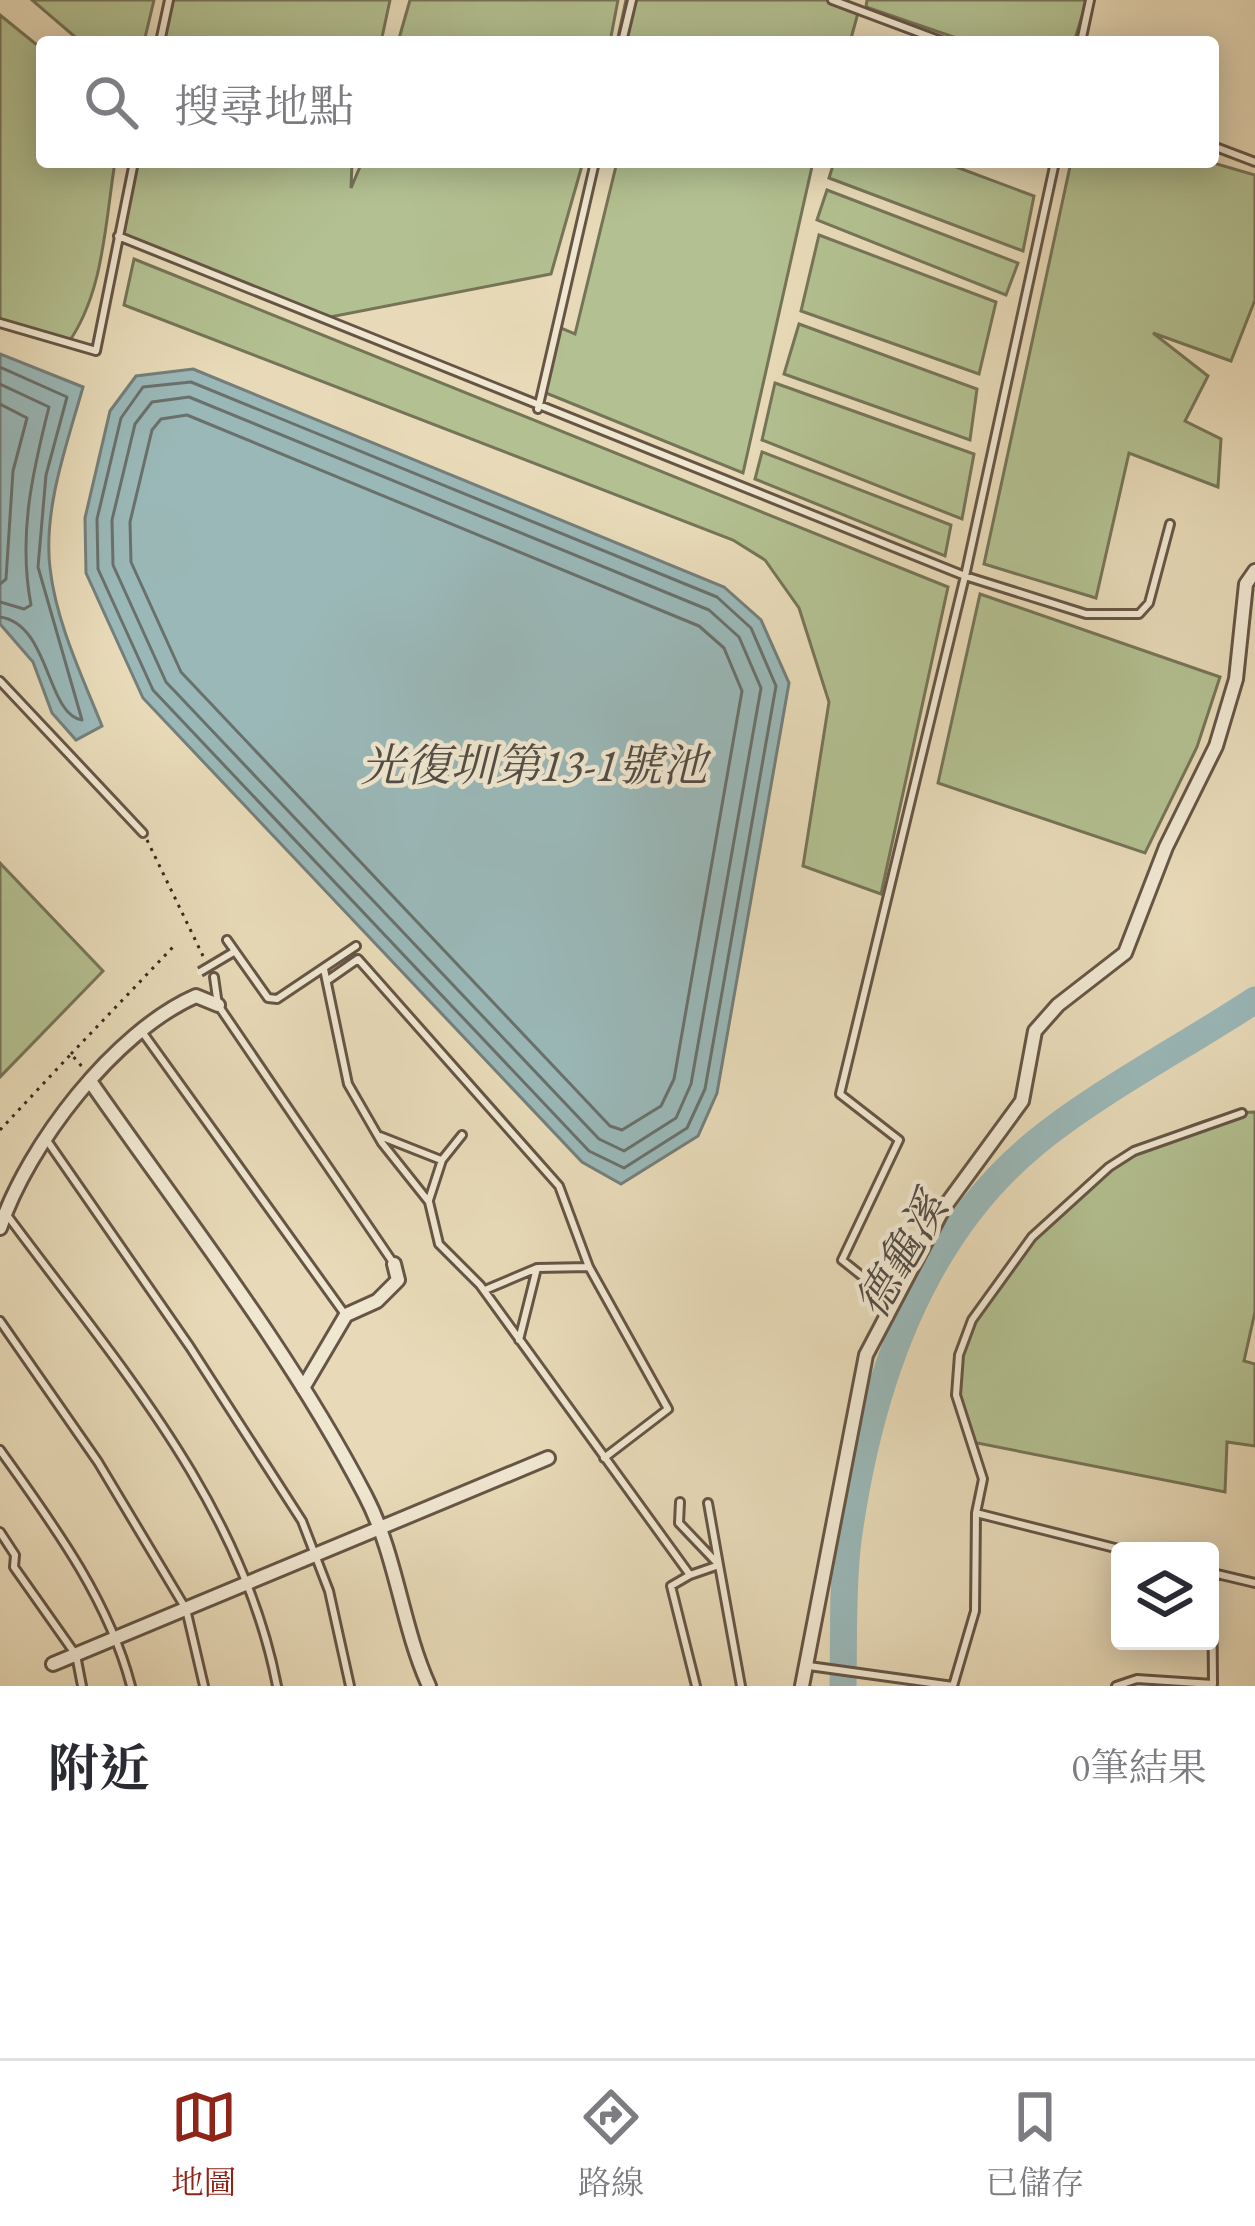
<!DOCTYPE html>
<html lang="zh-TW">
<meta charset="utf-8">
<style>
body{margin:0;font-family:"EB Garamond","Noto Serif TC",serif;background:#f2f2f3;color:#2b2b33}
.controls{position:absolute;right:36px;bottom:36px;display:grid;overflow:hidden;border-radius:12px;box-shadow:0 6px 30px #0003}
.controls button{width:108px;height:108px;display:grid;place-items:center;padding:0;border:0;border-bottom:3px solid #e1e1e2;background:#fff;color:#2b2b33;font:60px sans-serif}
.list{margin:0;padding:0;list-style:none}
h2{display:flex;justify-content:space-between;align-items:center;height:156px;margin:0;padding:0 48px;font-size:51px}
h2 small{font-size:39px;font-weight:400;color:#7c7c81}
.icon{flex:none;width:66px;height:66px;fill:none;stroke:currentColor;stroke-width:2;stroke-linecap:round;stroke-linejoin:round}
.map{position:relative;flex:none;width:1255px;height:1686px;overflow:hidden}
.search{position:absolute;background:#fff;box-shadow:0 6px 30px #0003;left:36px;right:36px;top:36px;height:132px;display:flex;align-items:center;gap:30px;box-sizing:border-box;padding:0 42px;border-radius:12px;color:#7c7c81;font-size:45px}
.sheet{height:372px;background:#fff}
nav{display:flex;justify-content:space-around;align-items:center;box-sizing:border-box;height:168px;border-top:3px solid #e1e1e2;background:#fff;font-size:33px;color:#7c7c81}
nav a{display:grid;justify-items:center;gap:6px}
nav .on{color:#8f2418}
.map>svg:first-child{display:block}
.green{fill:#b3c091;stroke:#767458;stroke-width:3}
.water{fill:#9ab8b8;stroke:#747f7b;stroke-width:3}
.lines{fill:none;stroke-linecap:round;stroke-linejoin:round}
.shore{stroke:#6a706c;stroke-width:3}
.river{stroke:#9ab8b8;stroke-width:27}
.lane-casing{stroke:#665546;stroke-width:12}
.street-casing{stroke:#665546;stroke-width:18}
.path{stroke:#3a2920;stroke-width:3;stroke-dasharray:3 6;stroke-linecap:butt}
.lane{stroke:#f0e7d1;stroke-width:6}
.street{stroke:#f0e7d1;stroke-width:12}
.lane-bridge-casing{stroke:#665546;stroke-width:12;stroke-linecap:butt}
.lane-bridge{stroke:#f0e7d1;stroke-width:6}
.labels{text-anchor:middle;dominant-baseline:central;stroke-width:9;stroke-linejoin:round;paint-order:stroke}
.water-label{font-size:45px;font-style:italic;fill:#524d46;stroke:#f0e7d1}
</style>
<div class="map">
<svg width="1255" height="1686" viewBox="0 0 1255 1686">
<rect width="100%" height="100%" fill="#e8dab8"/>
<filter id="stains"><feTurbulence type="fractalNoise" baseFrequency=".00167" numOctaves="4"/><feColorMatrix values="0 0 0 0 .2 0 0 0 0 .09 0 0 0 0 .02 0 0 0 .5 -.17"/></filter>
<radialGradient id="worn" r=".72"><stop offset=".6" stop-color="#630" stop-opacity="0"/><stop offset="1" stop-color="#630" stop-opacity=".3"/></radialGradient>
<path class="green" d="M32 0H154L144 42H81Z
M170 0H390L381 42H162Z
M410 0H618L610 42H398Z
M626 0H827L858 13 850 42H617Z
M867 0H1087L1074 42H968L866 7Z
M0 15 42 49V162H115C105 223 104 295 66 346L0 323Z
M136 162H352L351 188 362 162H583L551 274 320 319 119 236Z
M617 162H813L743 473 541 391 554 325 575 334Z
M834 162H943L1034 196 1023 251 829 178Z
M1071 162H1210L1255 175V300L1231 361 1153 333 1208 376 1185 421 1221 439 1218 487 1129 453 1096 598 984 564Z
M827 190 1018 263 1006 295 817 220Z
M819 235 996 302 979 374 801 311Z
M134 259 948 587 881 894 803 866 829 702 799 608 765 560 733 540 124 305Z
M799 324 977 389 970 440 784 374Z
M775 383 974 454 962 519 762 440Z
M762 452 951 525 945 556 755 479Z
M980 594 1220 677 1197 747 1145 853 938 783Z
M0 863 103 971 0 1077Z
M1255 1112V1312L1244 1361 1255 1364V1446L1227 1442 1225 1492 972 1442C962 1412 951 1384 960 1352 989 1251 1148 1114 1255 1112Z"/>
<path class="water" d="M0 354 83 387C67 444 43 509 50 568 56 622 82 676 102 726L76 740 52 713 33 662 0 624Z
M193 369 724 587 761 620 789 683 717 1093 698 1136 621 1184 582 1162 143 698 86 573 85 518 110 411 136 376Z"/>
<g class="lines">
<path class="shore" d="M0 367 67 397 46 475 38 567 82 720C46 714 50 624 0 617
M191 382 717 597 751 628 776 686 705 1089 687 1128 624 1168 589 1151 153 690 98 569 97 519 121 418 143 387Z
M0 384 49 407C32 474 18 536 31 605L24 609 0 602
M189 397 709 610 739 637 761 688 691 1084 676 1118 624 1151 599 1139 166 682 113 565 112 520 135 424 152 402Z
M0 404 27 418 13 471 6 579 0 584
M187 415 699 626 724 648 742 691 674 1079 661 1106 622 1130 610 1126 181 672 131 562 130 522 152 430 161 419Z"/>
<path class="river" d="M843 1686C844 1638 842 1588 848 1540 868 1396 917 1241 1033 1145 1094 1094 1187 1045 1255 1000"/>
<defs>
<path id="lane" d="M832 0 944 42
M160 42 169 0
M622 42 632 0
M1081 42 1090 0
M1213 146 1255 162
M118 236 965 576 1086 614H1139L1149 603 1170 524
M0 323 96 351 134 162
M538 409 595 162
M0 681 143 833
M227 940 268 998 277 999 356 946
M324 969 348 1084 382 1143 429 1202 439 1244 480 1285 690 1575 671 1586 696 1686
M214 977 218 1005 392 1261
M328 980 358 959 559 1186 589 1267 668 1409 604 1458
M143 1033 344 1313
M380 1136 441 1160
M46 1139 190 1347 302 1521 329 1591 350 1686
M429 1200 442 1160 462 1135
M7 1215C115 1361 242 1503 277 1686
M485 1290 537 1268
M892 1300 842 1260 899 1140 840 1094 965 576 1055 162
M0 1321 98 1462 186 1609 204 1686
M519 1340 537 1268 589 1267
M0 1450C52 1523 108 1598 131 1686
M680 1502 679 1523 719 1565 741 1686
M976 1513 1127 1551
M0 1532 15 1555 14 1567 76 1655 82 1686
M1213 1573 1255 1583
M690 1575 719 1565 708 1503
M809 1666 953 1686 975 1611 976 1513 983 1479 956 1395 959 1355 972 1320 1032 1237 1109 1167 1134 1151 1242 1113
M1116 1686 1137 1679 1213 1684 1212 1572"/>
<path id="street" d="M90 1081C184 1216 289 1349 365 1495 397 1556 401 1624 429 1686
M0 1228C28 1145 114 1032 196 996L218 1005
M303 1388 346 1315 377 1301 398 1280 394 1264
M53 1664 548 1458
M802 1686 866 1355 943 1209 1022 1101 1035 1031 1058 1005 1125 953 1166 847 1216 746 1236 679 1246 584 1255 571"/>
</defs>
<use href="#lane" class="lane-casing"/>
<use href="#street" class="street-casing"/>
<path class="path" d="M147 840 203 956
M71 1054 173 947
M0 1130 71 1054 84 1069"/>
<use href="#lane" class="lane"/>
<use href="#street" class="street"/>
<defs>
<path id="lane-bridge" d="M200 972 232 953"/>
</defs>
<use href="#lane-bridge" class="lane-bridge-casing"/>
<use href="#lane-bridge" class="lane-bridge"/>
</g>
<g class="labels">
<g class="water-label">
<text x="534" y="765">光復圳第13-1號池</text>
<text transform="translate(901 1255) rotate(-60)">德龜溪</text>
</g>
</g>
<rect width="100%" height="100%" filter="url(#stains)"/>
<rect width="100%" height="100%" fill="url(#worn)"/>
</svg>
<div class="controls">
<button><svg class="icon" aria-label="layers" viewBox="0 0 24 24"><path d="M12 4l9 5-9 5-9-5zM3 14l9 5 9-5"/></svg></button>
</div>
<div class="search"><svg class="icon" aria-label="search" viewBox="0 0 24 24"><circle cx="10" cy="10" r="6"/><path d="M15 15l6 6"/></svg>搜尋地點</div>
</div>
<section class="sheet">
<h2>附近<small>0筆結果</small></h2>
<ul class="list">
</ul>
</section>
<nav>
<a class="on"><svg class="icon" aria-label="map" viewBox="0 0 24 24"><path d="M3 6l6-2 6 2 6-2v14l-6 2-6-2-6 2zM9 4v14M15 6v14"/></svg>地圖</a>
<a><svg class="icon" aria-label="directions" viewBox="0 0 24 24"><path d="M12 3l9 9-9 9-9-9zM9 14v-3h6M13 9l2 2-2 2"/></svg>路線</a>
<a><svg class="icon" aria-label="saved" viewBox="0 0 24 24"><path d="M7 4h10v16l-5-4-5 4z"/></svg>已儲存</a>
</nav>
